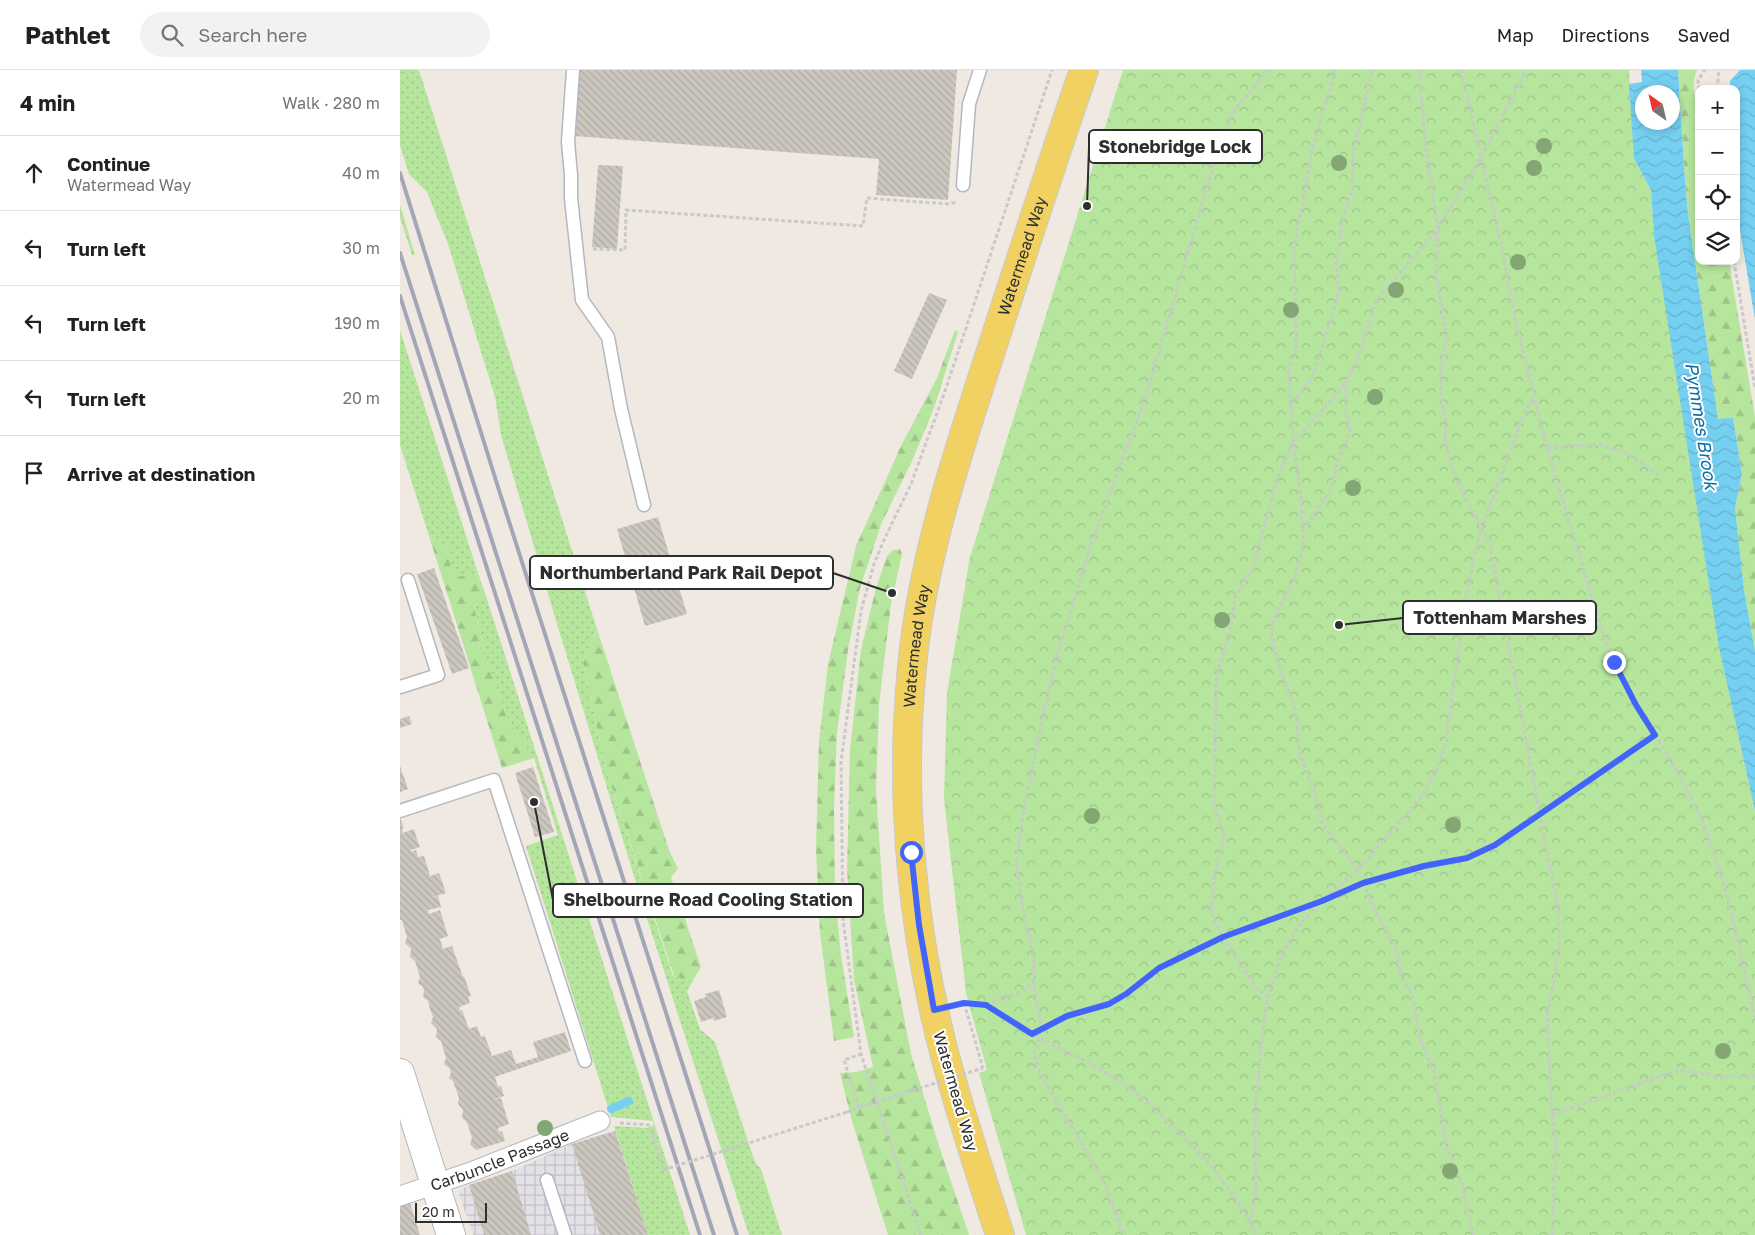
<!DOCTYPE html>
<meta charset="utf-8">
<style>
body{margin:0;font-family:"Golos Text",sans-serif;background:#f2f2f2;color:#202124}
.controls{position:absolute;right:15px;top:15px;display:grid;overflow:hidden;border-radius:10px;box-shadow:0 2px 8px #0003}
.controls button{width:45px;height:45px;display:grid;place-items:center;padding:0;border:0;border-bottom:1px solid #e0e0e0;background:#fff;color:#202124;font:25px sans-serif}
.compass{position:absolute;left:1235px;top:15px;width:45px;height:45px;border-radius:50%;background:#fff;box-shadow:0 2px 8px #0003;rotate:326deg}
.scale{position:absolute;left:15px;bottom:12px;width:72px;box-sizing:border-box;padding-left:5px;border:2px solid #2e2e2e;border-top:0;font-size:14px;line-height:18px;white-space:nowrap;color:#2e2e2e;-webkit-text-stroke:4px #fff;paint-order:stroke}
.stop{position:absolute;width:15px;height:15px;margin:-11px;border:4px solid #4264fb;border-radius:50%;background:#fff}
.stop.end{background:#4264fb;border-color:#fff;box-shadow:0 1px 5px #0008}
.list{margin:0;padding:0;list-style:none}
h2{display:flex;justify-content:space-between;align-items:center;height:65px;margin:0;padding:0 20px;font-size:21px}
h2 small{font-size:16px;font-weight:400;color:#757577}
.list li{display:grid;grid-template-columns:32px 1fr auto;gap:15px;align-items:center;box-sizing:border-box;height:75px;padding:0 20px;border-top:1px solid #e0e0e0}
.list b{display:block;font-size:19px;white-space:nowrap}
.list p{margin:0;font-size:16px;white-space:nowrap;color:#757577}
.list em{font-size:16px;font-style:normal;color:#757577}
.icon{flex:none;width:28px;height:28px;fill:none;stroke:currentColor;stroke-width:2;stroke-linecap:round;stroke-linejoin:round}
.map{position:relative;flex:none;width:1355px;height:1165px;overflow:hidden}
header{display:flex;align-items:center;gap:30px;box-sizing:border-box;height:70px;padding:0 25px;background:#fff;border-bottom:1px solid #e0e0e0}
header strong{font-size:24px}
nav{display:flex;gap:28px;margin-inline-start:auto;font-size:18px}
.search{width:350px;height:45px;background:#f2f2f2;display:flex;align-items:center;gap:12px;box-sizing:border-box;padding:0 18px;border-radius:28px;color:#757577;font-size:19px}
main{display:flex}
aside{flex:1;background:#fff}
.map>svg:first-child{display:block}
.industrial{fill:url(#industrial-grid)}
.grass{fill:url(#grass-dots)}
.forest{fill:url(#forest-firs)}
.park{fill:url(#park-crowns)}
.water{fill:url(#water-waves);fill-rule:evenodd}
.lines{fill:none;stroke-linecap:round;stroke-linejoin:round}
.stream{stroke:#75cff0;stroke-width:8}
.building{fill:url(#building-back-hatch)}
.service-casing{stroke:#b4b7c1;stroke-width:15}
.pedestrian-casing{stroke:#b4b7c1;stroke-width:21}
.tertiary-casing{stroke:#b4b7c1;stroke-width:30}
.primary-casing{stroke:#c9c9c9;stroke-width:30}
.path{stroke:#c9c9c9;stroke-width:3;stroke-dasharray:4 2.5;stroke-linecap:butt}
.service{stroke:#fff;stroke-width:12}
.pedestrian{stroke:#fff;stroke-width:19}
.tertiary{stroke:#fff;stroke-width:28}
.primary{stroke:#f2d163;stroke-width:28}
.rail{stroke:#a3a6b8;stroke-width:4}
.path-bridge{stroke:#c9c9c9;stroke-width:3;stroke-dasharray:4 2.5;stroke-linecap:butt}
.tree{fill:#84a574}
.route{stroke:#4264fb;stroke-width:6}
.labels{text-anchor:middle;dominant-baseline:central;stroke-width:4;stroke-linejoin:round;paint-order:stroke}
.street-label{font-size:16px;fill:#2e2e2e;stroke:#fff}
.water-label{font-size:18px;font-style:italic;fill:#0d6fa3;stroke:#fff}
.leader{fill:none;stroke:#2e2e2e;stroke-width:2}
.callout-dot{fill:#2e2e2e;stroke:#fff;stroke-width:2}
.callout{fill:#fff;stroke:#2e2e2e;stroke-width:2}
.callout-label{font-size:18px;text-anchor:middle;font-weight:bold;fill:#2e2e2e}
</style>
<header>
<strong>Pathlet</strong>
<div class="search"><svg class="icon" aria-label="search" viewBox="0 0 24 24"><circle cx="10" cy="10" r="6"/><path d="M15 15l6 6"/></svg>Search here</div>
<nav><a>Map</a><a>Directions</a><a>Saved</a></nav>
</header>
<main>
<aside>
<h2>4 min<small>Walk · 280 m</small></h2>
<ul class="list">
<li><svg class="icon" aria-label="ahead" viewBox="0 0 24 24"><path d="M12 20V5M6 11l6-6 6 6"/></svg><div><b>Continue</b><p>Watermead Way</p></div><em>40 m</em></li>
<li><svg class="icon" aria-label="left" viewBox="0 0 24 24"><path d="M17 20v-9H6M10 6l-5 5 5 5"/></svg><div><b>Turn left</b></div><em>30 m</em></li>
<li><svg class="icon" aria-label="left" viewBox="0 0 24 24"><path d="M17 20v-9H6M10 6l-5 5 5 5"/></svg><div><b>Turn left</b></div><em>190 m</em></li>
<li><svg class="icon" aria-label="left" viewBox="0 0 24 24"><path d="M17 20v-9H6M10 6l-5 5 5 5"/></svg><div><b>Turn left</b></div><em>20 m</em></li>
<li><svg class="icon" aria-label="arrive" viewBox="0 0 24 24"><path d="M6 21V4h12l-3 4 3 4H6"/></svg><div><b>Arrive at destination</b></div></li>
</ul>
</aside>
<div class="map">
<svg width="1355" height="1165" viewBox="0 0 1355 1165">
<defs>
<pattern id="industrial-grid" width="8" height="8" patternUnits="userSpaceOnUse" patternTransform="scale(1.25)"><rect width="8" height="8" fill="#e3e1e8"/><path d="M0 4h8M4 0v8" fill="none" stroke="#c3c1c7"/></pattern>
<pattern id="grass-dots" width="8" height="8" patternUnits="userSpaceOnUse" patternTransform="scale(1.25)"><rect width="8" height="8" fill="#b6e59e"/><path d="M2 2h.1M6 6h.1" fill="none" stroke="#9dc588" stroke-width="1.8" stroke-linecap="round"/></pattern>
<pattern id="forest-firs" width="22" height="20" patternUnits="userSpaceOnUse" patternTransform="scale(1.25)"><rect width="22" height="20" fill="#b6e59e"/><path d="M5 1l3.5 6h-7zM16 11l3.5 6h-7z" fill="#9dc588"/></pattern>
<pattern id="park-crowns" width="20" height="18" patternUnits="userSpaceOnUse" patternTransform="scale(1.25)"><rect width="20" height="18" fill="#b6e59e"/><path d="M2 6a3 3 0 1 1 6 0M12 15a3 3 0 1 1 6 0" fill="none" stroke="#9dc588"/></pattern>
<pattern id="water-waves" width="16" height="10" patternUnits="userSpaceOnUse" patternTransform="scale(1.25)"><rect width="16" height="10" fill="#75cff0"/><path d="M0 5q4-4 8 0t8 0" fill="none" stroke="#66b2ce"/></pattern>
<pattern id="building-back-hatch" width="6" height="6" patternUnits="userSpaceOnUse" patternTransform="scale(1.25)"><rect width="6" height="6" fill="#cbc7bf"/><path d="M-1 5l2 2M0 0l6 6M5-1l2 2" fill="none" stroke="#afaba4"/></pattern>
</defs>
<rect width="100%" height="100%" fill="#efe9e1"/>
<path class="industrial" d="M215 1061 248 1165H73L58 1121 69 1115 112 1101 172 1074Z"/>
<path class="grass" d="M0 0H19L197 559 183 593 207 702 273 906 285 910 295 907 287 921 300 959 315 972 355 1092 361 1099 382 1165H349L244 839 154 544 101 365 95 327 48 174 27 122 9 104 0 75Z
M0 135 15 185H12L0 147Z
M0 260 78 503 55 507 50 496 49 478 29 466 0 375Z
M85 523 290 1165H248L214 1056 247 1058 254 1055 253 1051 211 1047 126 776 158 765 134 688 109 652 89 596 74 537Z"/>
<path class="forest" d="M1278 0H1297C1292 13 1292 22 1299 34V191H1329L1355 347V581L1344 520 1335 438 1342 404 1333 348 1318 350 1288 144 1284 98Z
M555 260 558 262 534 338 512 391 482 452 460 518 448 580 437 663 434 737 435 826 441 885 454 967 434 971 420 863 416 780 419 672 428 594 456 476 501 376 537 308Z
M29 466 49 478 53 487 50 496 55 507 78 503 85 523 74 537 89 596 109 652 134 688 102 698Z
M500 479 502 484 491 534 479 634 476 718 484 843 511 984 539 1076 569 1165H488L452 1051 440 1003 456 1002 473 997 454 910 447 800 450 680 461 580 476 518 487 486 493 480Z
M197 559 269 780 278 799 271 807 301 897 295 907 285 910 274 906 207 702 183 593Z"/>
<path class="park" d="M723 0H1229L1234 89 1251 120 1254 166 1336 653 1355 741V1165H626L579 1003 587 1000 566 923 544 729 547 623 570 487Z"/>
<path class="water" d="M1241 0H1278L1284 98 1288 144 1318 349 1333 348 1342 404 1335 438 1344 520 1355 581V741L1319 577 1254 166 1251 120 1234 89 1229 14 1242 12ZM1242 22H1272V52H1242Z
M1340 0H1355V249L1336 137V19H1330V11Z"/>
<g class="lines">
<path class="stream" d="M211 1039 229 1031"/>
</g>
<path class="building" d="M179 0H557L548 130 476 125 479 89 174 66Z
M198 95 223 96 217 179 192 177Z
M529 223 547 230 512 309 494 301Z
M258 447 287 544 245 556 217 459Z
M34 498 69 598 52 604 17 504Z
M9 646 12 654 0 658V649Z
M0 696 8 719 0 722Z
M133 697 154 762 135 767 115 703Z
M0 748 4 758 2 759 3 763 14 759 16 766 20 777 11 780V782L16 780 18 787 24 786 30 806 39 803 46 823 29 828 38 826 41 837 28 840 29 844 40 840 48 866 40 869 43 879 52 876 63 907 64 906 71 926 68 927 70 933 59 937 60 941 62 940 69 959 77 956 81 967 85 966 92 986 111 980 116 994 138 987 133 972 165 962 171 981 95 1007 98 1017 101 1016 104 1026 92 1030 101 1028 109 1054 98 1058 99 1062 102 1061 105 1071 76 1080 70 1074 72 1068 67 1052 62 1048 63 1040 58 1034 59 1028 53 1011 49 1008 51 1002 49 998 44 994 46 988 41 971 36 967 37 959 31 953 33 947 30 939 28 931 23 927 24 921 23 917 18 913 20 907 15 891 10 887 11 879 5 873 7 867 2 850H0Z
M319 920 327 947 314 951 313 948 301 952 294 931 306 927 305 924Z
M215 1061 248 1165H200L172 1074Z
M112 1101 131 1165H84L69 1115Z
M10 1133 20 1165H0V1136Z"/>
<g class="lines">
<defs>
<path id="service" d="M173 0 168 72 171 105V128L182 230 208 267 221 339 244 435
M563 115 569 34 580 0
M0 617 38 605 8 510
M0 741 94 710 185 991
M147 1110 165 1165"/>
<g id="pedestrian">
<path id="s1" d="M0 1126 71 1102 200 1051"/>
</g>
<path id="tertiary" d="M0 1003 51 1165"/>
<g id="primary">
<path id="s2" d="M600 1165C581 1106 561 1046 545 986 512 860 499 726 512 597 522 490 556 388 589 287 620 191 651 95 684 0"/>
</g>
</defs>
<use href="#service" class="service-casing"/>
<use href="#pedestrian" class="pedestrian-casing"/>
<use href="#tertiary" class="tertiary-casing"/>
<use href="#primary" class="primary-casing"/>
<path class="path" d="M1019 0 1026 80 1038 159 1036 205 1047 268 1041 299V325L1046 354 1045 371 1054 402 1066 430 1081 456 1090 475 1145 773 1158 837 1159 874 1156 901 1147 942 1152 1045 1156 1072 1152 1165
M1061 0 1103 183 1115 248 1147 378 1203 564C1212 589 1223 613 1237 636 1254 664 1273 691 1288 721 1324 791 1338 873 1355 949
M1317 19 1319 0
M1299 20 1298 10 1305 0
M193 179 225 180 226 140 463 156 467 128 548 134 556 132
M1334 191 1355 318
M891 335 889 298 896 281 894 179 912 80 935 0
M1147 378 1199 374 1226 383 1258 404
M903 460 931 419 938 389 950 363 946 339V314
M958 800 922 753 914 722 900 685 896 642 876 587 871 558 879 537 894 511 903 477 901 425 893 373 891 335 912 309 939 222 936 193 943 148 953 117V84L972 0
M963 813 974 839 997 881 1000 903 1013 927 1020 968 1034 1002 1046 1075 1062 1113 1073 1165
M926 829 963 813 1024 796 1067 788 1095 775 1255 665
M633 911 642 959
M868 927 857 919 823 867 811 843 814 810 824 762 814 736 816 609 831 556 835 527 853 498 877 409 893 373 946 313 960 282 976 231 1038 159 1089 73 1126 0
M564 933 583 998
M559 934C587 927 604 949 627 961 660 979 696 995 727 1016 743 1027 757 1041 770 1054 806 1088 834 1120 856 1165
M586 935 619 923 627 918 633 910 634 889 623 839 616 793 625 733 645 636 659 580 689 480 744 332 822 66 834 41 868 0
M632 964 667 946 709 934 726 924 759 897 823 867 920 831
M640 968 634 982 638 999 707 1118 723 1165
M459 1038 444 990 461 984
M447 1042 469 1034
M1152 1045 1278 1000 1323 1007 1355 1006
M220 1053 250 1055 263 1100
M850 1154 856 1124 855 1065 856 1032 864 949 868 927 879 893 890 869 905 848 922 831 958 800 1023 725 1038 696 1046 671 1067 520 1079 466 1123 346 1134 326
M521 1165 461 984 443 850 441 692 461 541 474 494 484 470 511 414 544 324 652 0"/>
<use href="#service" class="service"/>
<use href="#pedestrian" class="pedestrian"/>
<use href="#tertiary" class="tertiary"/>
<use href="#primary" class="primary"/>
<path class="rail" d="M0 103 98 417 337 1165
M0 183 314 1165
M0 226 300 1165"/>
<path class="path-bridge" d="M469 1034 583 998
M263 1100 447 1042"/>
</g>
<g class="tree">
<circle cx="1144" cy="76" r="8"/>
<circle cx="939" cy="93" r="8"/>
<circle cx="1134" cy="98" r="8"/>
<circle cx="1118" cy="192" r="8"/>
<circle cx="996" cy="220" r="8"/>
<circle cx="891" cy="240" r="8"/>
<circle cx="975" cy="327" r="8"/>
<circle cx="953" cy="418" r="8"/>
<circle cx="822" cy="550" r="8"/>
<circle cx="692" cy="746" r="8"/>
<circle cx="1053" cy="755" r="8"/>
<circle cx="1323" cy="981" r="8"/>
<circle cx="145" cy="1058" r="8"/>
<circle cx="1050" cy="1101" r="8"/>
</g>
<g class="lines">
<path class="route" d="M511 782 519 855 534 940 564 933 586 935 632 964 667 946 709 934 726 924 759 898 823 867 922 831 963 813 1024 796 1067 788 1095 775 1255 665 1236 635 1214 592"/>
</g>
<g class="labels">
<g class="street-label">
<text stroke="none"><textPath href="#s2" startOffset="1006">Watermead Way</textPath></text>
<text stroke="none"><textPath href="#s2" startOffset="601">Watermead Way</textPath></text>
<text transform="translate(556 1021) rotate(74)">Watermead Way</text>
<text stroke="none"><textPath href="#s1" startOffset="106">Carbuncle Passage</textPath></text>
</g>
<g class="water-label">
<text transform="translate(1302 356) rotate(81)">Pymmes Brook</text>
</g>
</g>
<path class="leader" d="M687 136L689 77M492 523L433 503M939 555L1003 548M134 732L153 830"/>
<g class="callout-dot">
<circle cx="687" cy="136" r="5"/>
<circle cx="492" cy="523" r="5"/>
<circle cx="939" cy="555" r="5"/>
<circle cx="134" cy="732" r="5"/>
</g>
<g class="callout">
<rect x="689" y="60" width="173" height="33" rx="5"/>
<rect x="130" y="486" width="303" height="33" rx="5"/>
<rect x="1003" y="531" width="193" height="33" rx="5"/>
<rect x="153" y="814" width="310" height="33" rx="5"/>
</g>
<g class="callout-label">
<text x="775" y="83">Stonebridge Lock</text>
<text x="281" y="509">Northumberland Park Rail Depot</text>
<text x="1100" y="554">Tottenham Marshes</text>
<text x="308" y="836">Shelbourne Road Cooling Station</text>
</g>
</svg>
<div class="controls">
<button>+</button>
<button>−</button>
<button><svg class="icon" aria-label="locate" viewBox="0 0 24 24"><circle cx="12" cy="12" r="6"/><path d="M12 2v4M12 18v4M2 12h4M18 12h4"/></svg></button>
<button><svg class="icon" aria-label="layers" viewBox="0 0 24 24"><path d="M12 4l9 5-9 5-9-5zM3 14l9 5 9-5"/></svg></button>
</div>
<svg class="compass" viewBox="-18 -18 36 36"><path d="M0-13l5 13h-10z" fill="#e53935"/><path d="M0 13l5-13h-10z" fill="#757577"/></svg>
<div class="scale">20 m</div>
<div class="stop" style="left:511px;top:782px"></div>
<div class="stop end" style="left:1214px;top:592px"></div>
</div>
</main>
